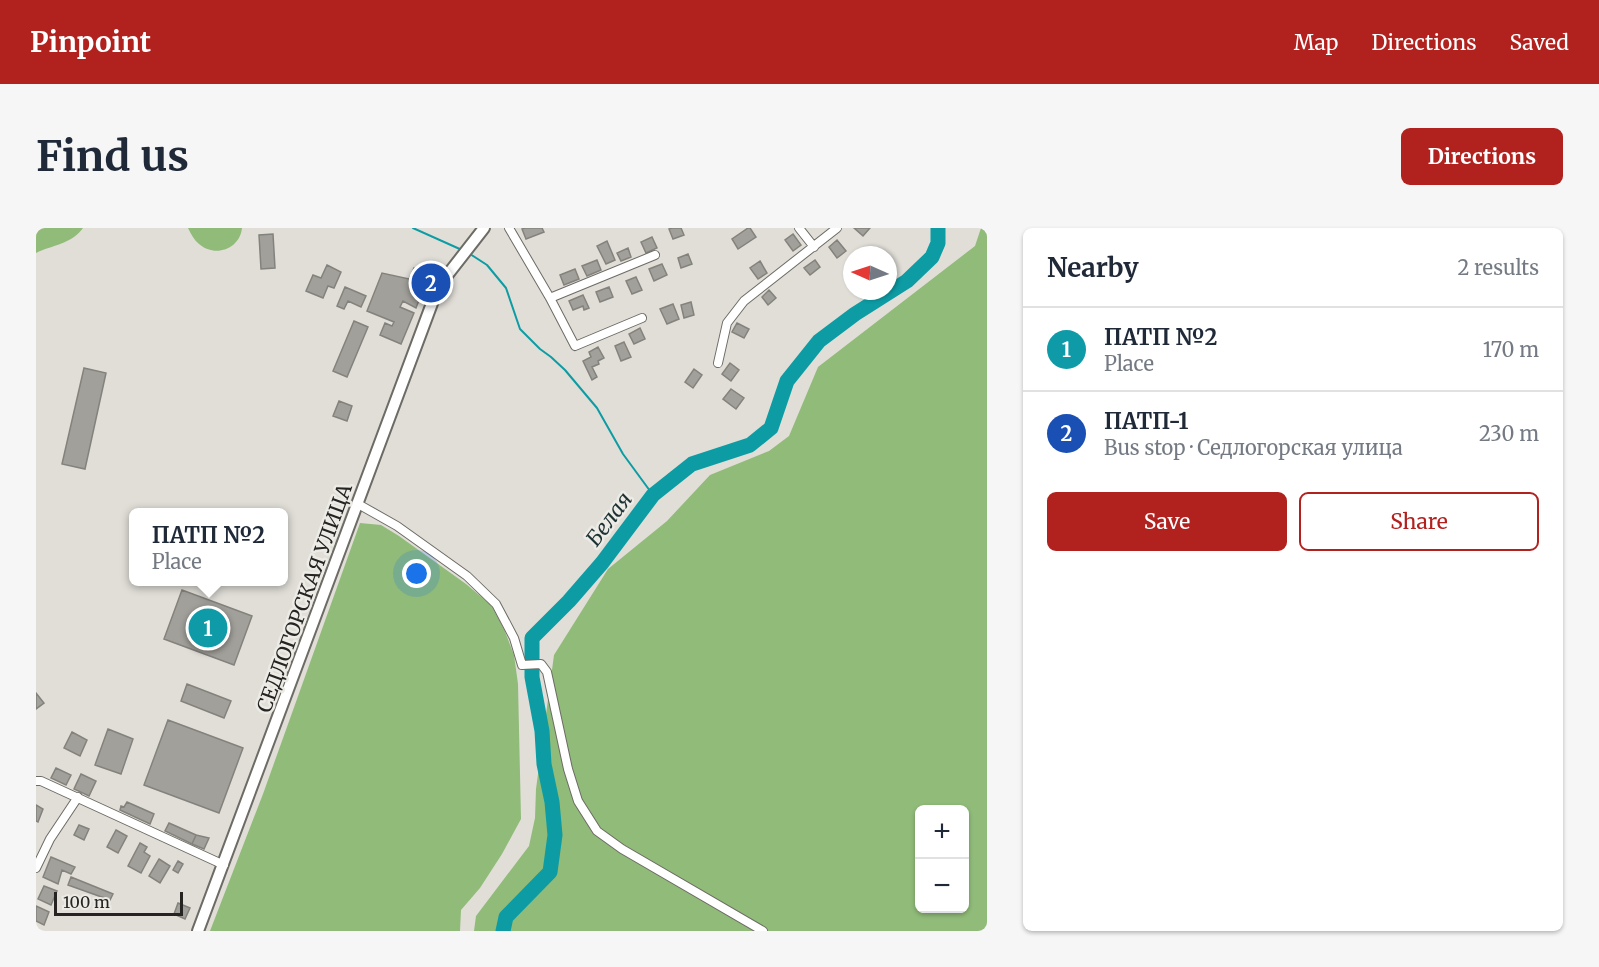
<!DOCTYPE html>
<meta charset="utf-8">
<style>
body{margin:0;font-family:Merriweather,serif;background:#f6f6f7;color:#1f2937}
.controls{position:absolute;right:18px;bottom:18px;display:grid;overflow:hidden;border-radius:9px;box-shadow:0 2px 4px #0004}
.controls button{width:54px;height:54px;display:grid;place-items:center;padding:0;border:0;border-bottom:2px solid #e0e1e3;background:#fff;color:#1f2937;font:30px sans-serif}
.compass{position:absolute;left:807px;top:18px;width:54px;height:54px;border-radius:50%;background:#fff;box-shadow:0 2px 4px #0004;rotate:273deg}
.scale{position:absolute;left:18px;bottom:15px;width:129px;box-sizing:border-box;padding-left:6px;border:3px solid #252422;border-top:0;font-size:16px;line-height:21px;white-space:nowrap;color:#252422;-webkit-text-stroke:4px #edebe5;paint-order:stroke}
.you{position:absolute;left:381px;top:346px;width:21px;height:21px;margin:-15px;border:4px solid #fff;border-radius:50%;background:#1a73e8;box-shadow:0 0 0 9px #1a73e833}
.badge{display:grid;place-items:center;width:39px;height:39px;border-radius:50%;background:#b1211e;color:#fff;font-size:20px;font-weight:700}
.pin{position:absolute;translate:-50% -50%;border:3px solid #fff;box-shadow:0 2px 6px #0006}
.popup{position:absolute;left:93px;top:280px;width:159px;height:78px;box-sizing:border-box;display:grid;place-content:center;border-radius:9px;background:#fff;filter:drop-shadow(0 2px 4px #0005);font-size:20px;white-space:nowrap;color:#747a83}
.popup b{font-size:22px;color:#1f2937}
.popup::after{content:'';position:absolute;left:50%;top:100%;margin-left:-12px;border:12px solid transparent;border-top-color:#fff}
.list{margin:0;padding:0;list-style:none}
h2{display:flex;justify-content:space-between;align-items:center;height:78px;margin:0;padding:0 24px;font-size:26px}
h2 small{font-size:20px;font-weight:400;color:#747a83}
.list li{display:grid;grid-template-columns:39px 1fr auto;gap:18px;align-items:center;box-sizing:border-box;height:84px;padding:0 24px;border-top:2px solid #e0e1e3}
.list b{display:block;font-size:22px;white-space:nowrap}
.list p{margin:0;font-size:20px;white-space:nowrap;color:#747a83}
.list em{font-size:20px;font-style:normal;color:#747a83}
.actions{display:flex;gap:12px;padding:18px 24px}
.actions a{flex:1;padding:14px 0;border:2px solid #b1211e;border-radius:9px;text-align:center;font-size:21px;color:#b1211e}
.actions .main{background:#b1211e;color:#fff}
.map{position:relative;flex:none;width:951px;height:703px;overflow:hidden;border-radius:9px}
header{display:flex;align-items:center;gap:36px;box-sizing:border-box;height:84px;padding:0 30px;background:#b1211e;color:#fff}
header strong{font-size:28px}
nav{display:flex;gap:33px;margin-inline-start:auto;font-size:21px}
.intro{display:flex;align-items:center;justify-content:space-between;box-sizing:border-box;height:144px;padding:0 36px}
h1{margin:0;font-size:42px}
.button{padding:15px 27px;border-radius:9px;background:#b1211e;color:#fff;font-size:21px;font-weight:700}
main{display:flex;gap:36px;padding:0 36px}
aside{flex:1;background:#fff;border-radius:9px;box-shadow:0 2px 4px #0004}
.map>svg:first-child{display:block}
.green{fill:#90bb79;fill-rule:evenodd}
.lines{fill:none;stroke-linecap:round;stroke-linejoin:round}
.stream{stroke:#0d9ca4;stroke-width:2}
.river{stroke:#0d9ca4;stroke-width:15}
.building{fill:#a2a09a;stroke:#84827c;stroke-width:1.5}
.street-casing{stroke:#6d6b65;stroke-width:10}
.secondary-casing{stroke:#6d6b65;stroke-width:14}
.street{stroke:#fff;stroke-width:8}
.secondary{stroke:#fff;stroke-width:10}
.labels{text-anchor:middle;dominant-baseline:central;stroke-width:5;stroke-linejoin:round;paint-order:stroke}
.street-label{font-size:20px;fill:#252422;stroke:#edebe5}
.water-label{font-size:21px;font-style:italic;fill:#1c3233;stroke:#edebe5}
</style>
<header>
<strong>Pinpoint</strong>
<nav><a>Map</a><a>Directions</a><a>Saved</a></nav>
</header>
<div class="intro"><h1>Find us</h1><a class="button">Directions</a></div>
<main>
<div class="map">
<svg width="951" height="703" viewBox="0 0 951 703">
<rect width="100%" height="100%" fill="#e0ded7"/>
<path class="green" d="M0 0H47C36 16 16 17 0 25Z
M152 0H206C204 21 179 30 163 16 158 12 155 6 152 0Z
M945 0H951V703H438L440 688 493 618 499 590 500 561 518 427 572 341 631 293 674 247 733 223 753 208 782 139 939 18ZM884 582H928V680H884Z
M324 295 345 297 363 308 430 356 455 377 468 401 478 427 482 456 485 591 466 626 444 660 425 682 424 703H174L227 566Z"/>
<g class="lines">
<path class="stream" d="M377 0 426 22
M434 26 451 37 470 60 484 101 504 121 515 129 529 142 561 180 587 226 617 267"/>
<path class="river" d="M467 703 470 689 514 644 519 607 516 574 508 536 506 503 496 449V410L533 373 566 335 617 267 656 236 714 217 735 200 751 153 783 113 819 86 871 53 896 29 902 15V0"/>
</g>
<path class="building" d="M489 0H506L508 4 490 11 486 1Z
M636 0H645L648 7 637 11 633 1Z
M712 0H714L720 9 702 21 696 11Z
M818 0H834L827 8Z
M237 6 239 40 225 41 223 7Z
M757 6 765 17 757 23 749 12Z
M616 9 621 20 610 25 605 14Z
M801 12 810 23 801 30 793 19Z
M571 13 579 32 570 36 561 18Z
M592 20 595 29 585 33 581 25Z
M652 26 656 36 645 40 642 30Z
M561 32 565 42 551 48 546 38Z
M779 32 784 39 774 47 768 40Z
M724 33 731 45 722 51 714 40Z
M626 36 631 47 618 53 613 41Z
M291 37 305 44 298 60 292 58 287 70 270 63 277 47 285 50Z
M378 40 393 47 380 80 367 73 364 79 378 85 365 116 344 107 349 95 356 98 358 94 331 83 346 45 373 51Z
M539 41 543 51 528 57 524 47Z
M600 49 606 62 596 66 590 53Z
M309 59 330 68 325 79 312 73 308 81 301 78Z
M573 59 577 69 564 74 560 64Z
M733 62 740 70 732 77 726 69Z
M547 67 553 80 548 82 547 78 537 82 533 73Z
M655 74 658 87 648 90 645 77Z
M637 76 643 91 631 96 624 81Z
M318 93 332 99 311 149 297 143Z
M701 95 713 101 708 110 696 104Z
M604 100 609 111 598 116 593 106Z
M588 114 595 129 585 133 579 118Z
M562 119 568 130 562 133 563 136 556 139 561 149 556 152 547 133 555 129 553 124Z
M694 135 703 142 695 153 686 146Z
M48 140 70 145 49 241 26 236Z
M658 141 666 147 657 160 649 154Z
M695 161 708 170 700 181 687 171Z
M303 173 316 178 311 193 297 188Z
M146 362 216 388 198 437 128 411Z
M151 456 195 473 188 490 145 473Z
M0 465 8 475 0 481Z
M132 492 207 520 183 585 108 557Z
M72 501 97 511 85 546 59 537Z
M36 504 51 512 44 528 28 520Z
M20 540 35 547 30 557 15 550Z
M45 546 60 553 53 568 38 561Z
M91 574 118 586 114 596 84 582 85 578 88 579Z
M0 577 7 581 2 594 0 593Z
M133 595 160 607 156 616 129 603Z
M43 597 53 601 48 612 38 607Z
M80 602 91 608 82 625 71 619Z
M160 607 173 610 168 621 156 616Z
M104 615 111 619 108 624 114 628 105 645 92 638Z
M15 629 39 639 35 646 26 642 22 656 7 649Z
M123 631 134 638 124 655 113 648Z
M142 633 147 636 142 645 137 642Z
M35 649 77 666 74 672 32 657Z
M8 658 21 663 15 677 2 671Z
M142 675 154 680 149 691 138 686Z
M0 678 13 684 8 697 0 693Z"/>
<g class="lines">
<defs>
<path id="street" d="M473 0 514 70 539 118 606 90
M763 0 778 19
M514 70 619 27
M682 135 691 95 708 73 801 0
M322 276 361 298 431 348 460 376 478 410 486 437 505 436 511 444 532 541 542 573 561 603 586 621 727 703
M0 553H5L188 637
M0 640 14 611 42 569"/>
<path id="secondary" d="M162 703 398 70 409 50 448 0"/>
</defs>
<use href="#street" class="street-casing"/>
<use href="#secondary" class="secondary-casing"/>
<use href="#street" class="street"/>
<use href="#secondary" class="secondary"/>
</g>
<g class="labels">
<g class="street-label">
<text transform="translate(268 370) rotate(-70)">СЕДЛОГОРСКАЯ УЛИЦА</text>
</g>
<g class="water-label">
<text transform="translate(573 291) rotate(-53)">Белая</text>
</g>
</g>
</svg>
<div class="controls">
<button>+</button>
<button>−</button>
</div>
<svg class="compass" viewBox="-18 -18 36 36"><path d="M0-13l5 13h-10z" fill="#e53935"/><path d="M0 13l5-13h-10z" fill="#747a83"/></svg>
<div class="scale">100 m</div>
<div class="you"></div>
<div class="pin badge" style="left:172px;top:400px;background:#0f9aa8">1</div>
<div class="popup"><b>ПАТП №2</b>Place</div>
<div class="pin badge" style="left:395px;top:55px;background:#1a4fb4">2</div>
</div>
<aside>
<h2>Nearby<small>2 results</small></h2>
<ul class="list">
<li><span class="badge" style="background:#0f9aa8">1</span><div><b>ПАТП №2</b><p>Place</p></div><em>170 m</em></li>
<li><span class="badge" style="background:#1a4fb4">2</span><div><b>ПАТП-1</b><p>Bus stop · Седлогорская улица</p></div><em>230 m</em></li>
</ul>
<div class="actions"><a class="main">Save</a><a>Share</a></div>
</aside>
</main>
